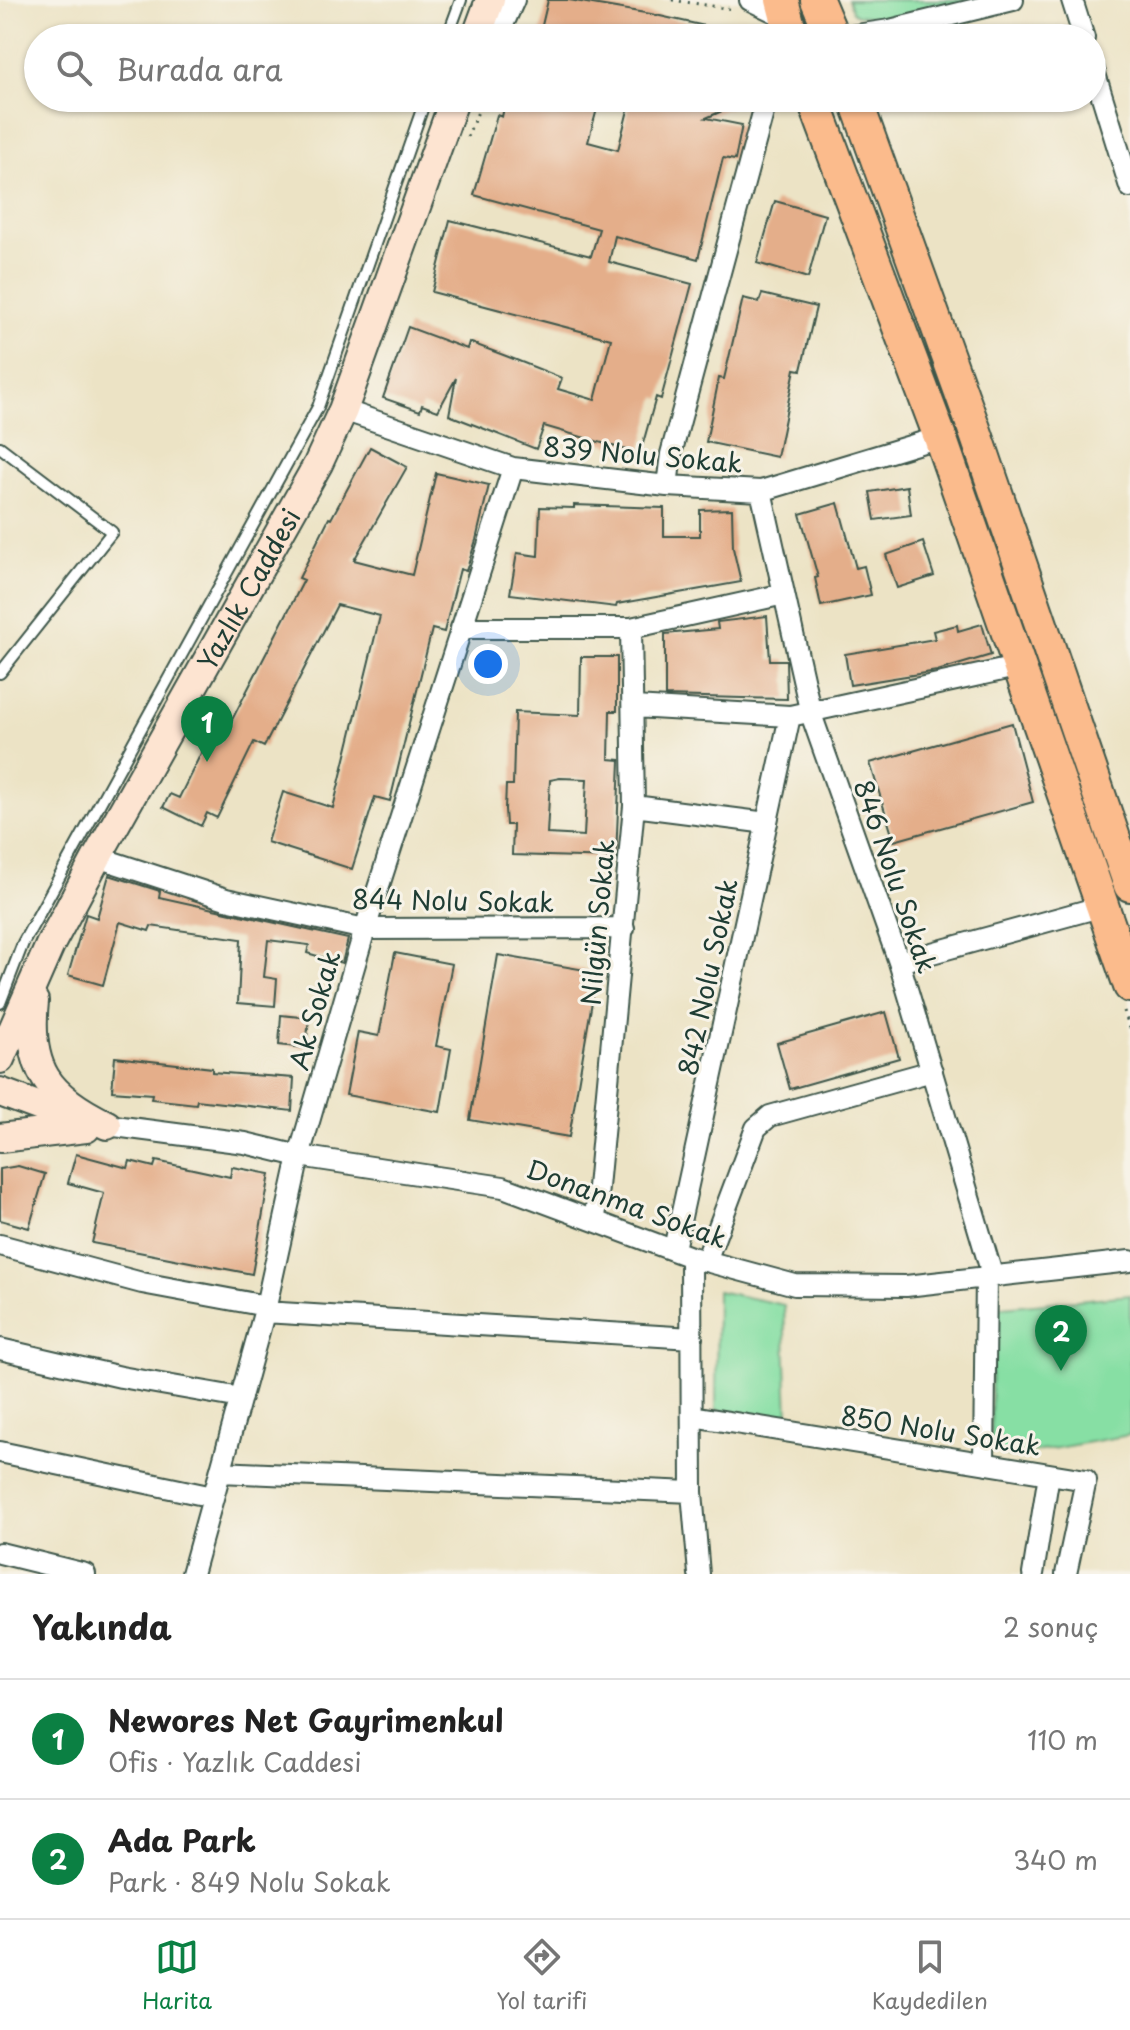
<!DOCTYPE html>
<html lang="tr">
<meta charset="utf-8">
<style>
body{margin:0;font-family:"Playpen Sans",sans-serif;background:#f2f2f2;color:#222}
.you{position:absolute;left:488px;top:664px;width:28px;height:28px;margin:-20px;border:6px solid #fff;border-radius:50%;background:#1a73e8;box-shadow:0 0 0 12px #1a73e833}
.badge{display:grid;place-items:center;width:52px;height:52px;border-radius:50%;background:#0b8043;color:#fff;font-size:26px;font-weight:700}
.pin{position:absolute;translate:-50% -66px;filter:drop-shadow(0 2px 4px #0008)}
.pin::after{content:'';position:absolute;top:42px;width:28px;height:24px;background:inherit;clip-path:polygon(0 0,100% 0,50% 100%)}
.list{margin:0;padding:0;list-style:none}
h2{display:flex;justify-content:space-between;align-items:center;height:104px;margin:0;padding:0 32px;font-size:34px}
h2 small{font-size:26px;font-weight:400;color:#767676}
.list li{display:grid;grid-template-columns:52px 1fr auto;gap:24px;align-items:center;box-sizing:border-box;height:120px;padding:0 32px;border-top:2px solid #e0e0e0}
.list b{display:block;font-size:30px;white-space:nowrap}
.list p{margin:0;font-size:26px;white-space:nowrap;color:#767676}
.list em{font-size:26px;font-style:normal;color:#767676}
.icon{flex:none;width:44px;height:44px;fill:none;stroke:currentColor;stroke-width:2;stroke-linecap:round;stroke-linejoin:round}
.map{position:relative;flex:none;width:1130px;height:1574px;overflow:hidden}
.search{position:absolute;background:#fff;box-shadow:0 2px 6px #0004;left:24px;right:24px;top:24px;height:88px;display:flex;align-items:center;gap:20px;box-sizing:border-box;padding:0 28px;border-radius:44px;color:#767676;font-size:30px}
.sheet{height:344px;background:#fff}
nav{display:flex;justify-content:space-around;align-items:center;box-sizing:border-box;height:112px;border-top:2px solid #e0e0e0;background:#fff;font-size:22px;color:#767676}
nav a{display:grid;justify-items:center;gap:4px}
nav .on{color:#0b8043}
.map>svg:first-child{display:block}
.green{fill:#87dfa4;stroke:#538e6c;stroke-width:2}
.building{fill:#e4ae8a;fill-rule:evenodd}
.lines{fill:none;stroke-linecap:round;stroke-linejoin:round}
.service-casing{stroke:#3e564a;stroke-width:14}
.minor-casing{stroke:#3e564a;stroke-width:24}
.secondary-casing{stroke:#3e564a;stroke-width:32}
.primary-casing{stroke:#3e564a;stroke-width:36}
.path{stroke:#3e564a;stroke-width:3;stroke-dasharray:2 6;stroke-linecap:butt}
.service{stroke:#fff;stroke-width:10}
.minor{stroke:#fff;stroke-width:20}
.secondary{stroke:#fde4d1;stroke-width:28}
.primary{stroke:#fbbb8c;stroke-width:32}
.labels{text-anchor:middle;dominant-baseline:central;stroke-width:6;stroke-linejoin:round;paint-order:stroke}
.street-label{font-size:26px;fill:#1f3d34;stroke:#f7f3e8}
</style>
<div class="map">
<svg width="1130" height="1574" viewBox="0 0 1130 1574">
<rect width="100%" height="100%" fill="#f7f3e8"/>
<filter id="ink" filterUnits="userSpaceOnUse"><feTurbulence type="fractalNoise" baseFrequency=".0125" numOctaves="2"/><feDisplacementMap in="SourceGraphic" scale="16" xChannelSelector="R" yChannelSelector="G"/><feConvolveMatrix kernelMatrix="1 2 1 2 8 2 1 2 1" color-interpolation-filters="sRGB"/></filter>
<filter id="wash" filterUnits="userSpaceOnUse"><feTurbulence type="fractalNoise" baseFrequency=".006" numOctaves="4" result="noise"/><feDisplacementMap in="SourceGraphic" scale="32" xChannelSelector="R" yChannelSelector="G"/><feGaussianBlur stdDeviation="1.8" result="paint"/><feColorMatrix in="noise" values="0 0 0 0 0 0 0 0 0 0 0 0 0 0 0 0 0 1.4 0 .05"/><feComposite in="paint" operator="in"/></filter>
<g filter="url(#wash)">
<rect width="100%" height="100%" fill="#ece3c5"/>
<path class="green" d="M848 0H987L908 21 858 15 853 13Z
M717 1291 784 1305 788 1420 716 1410Z
M1130 1295V1435L1007 1457 991 1444 992 1308Z"/>
<g id="blocks">
<path class="building" d="M548 0H569L651 14 732 32 731 38H539Z
M506 98H600L588 142 618 150 631 98H674L698 105 700 98H752L706 118 742 125 735 160 723 158 698 259 615 236 609 262 692 284 661 399 656 397 640 454 544 426 536 449 449 415 456 378 438 411 422 405 420 411 383 398 408 327 467 349 469 342 506 356 562 378 558 389 595 400 611 339 432 292 450 220 591 256 599 229 474 195 497 115 502 117Z
M775 201 825 215 808 278 757 263Z
M762 294 816 307 801 370 795 369 777 457 706 442 719 378 724 379 743 298 759 302Z
M370 447 407 467 354 560 412 575 436 473 489 485 476 540 466 571 460 569 444 632 432 629 390 801 375 797 352 869 267 842 283 792 333 808 380 616 337 605 264 747 254 742 217 818 207 813 201 826 163 807 170 794 179 798 208 739 219 745 304 580 299 578 329 518 331 519Z
M907 486 911 515 875 520 870 492Z
M838 503 856 568 864 566 871 595 821 606 815 578 818 577 800 514Z
M574 505 664 508V536H700V510L732 509 733 548 741 582 617 604 616 607 510 594 517 553 538 556 540 507 574 508Z
M923 542 934 576 897 588 886 555Z
M767 616 770 660H786L787 699 665 696V634L718 629 717 622Z
M982 624 991 655 937 671 850 685 845 654 935 639 933 631 957 625 958 631Z
M581 657H617V711H610L609 759 620 760 616 858 512 855 513 825H506L505 809 506 785H513L515 712 580 715ZM560 778 587 779 584 836 547 834 550 780Z
M1012 723 1033 802 894 841 870 763Z
M109 875 160 891 159 897 348 939 342 963 307 953 309 945 268 940 264 977 277 979 275 1006 238 1003 241 939 151 926 149 931 120 922 103 985 68 975 86 914 97 918Z
M395 953 452 964 436 1046 451 1049 440 1112 346 1095 358 1032 379 1036Z
M498 955 597 972 569 1137 470 1120Z
M886 1012 899 1058 790 1089 777 1043Z
M281 1015 309 1018 306 1048 279 1045Z
M115 1057 212 1068V1072L294 1078 292 1111 197 1100 196 1104 151 1099 152 1094 112 1091Z
M76 1154 128 1168 130 1161 154 1167 156 1161 230 1177 232 1167 270 1174 252 1274 92 1243 104 1193 68 1183Z
M18 1166 45 1174 29 1228 0 1220V1169Z"/>
</g>
</g>
<g filter="url(#ink)">
<use href="#blocks" fill-opacity="0" stroke="#3e564a" stroke-width="2"/>
<g class="lines">
<defs>
<path id="service" d="M447 38 461 0
M0 447 112 532 0 673
M0 1003 23 943 318 407 426 98"/>
<path id="minor" d="M750 0 787 18
M1072 0 1084 38
M497 38 514 0
M836 38 890 30 1013 0
M1092 64 1130 187
M343 410 513 468 667 486 761 491 940 437
M667 486 671 454 767 98
M761 491 811 714 899 962 992 1274
M461 628H631L784 594
M634 707 790 716 1021 666
M634 806 767 823
M97 857 226 899 365 929 624 928
M899 962 1103 906
M107 1125 245 1143 299 1156 503 1187 691 1257 795 1285 906 1286 1130 1261
M595 1219 634 806 631 628
M0 1245 142 1283 266 1306
M674 1249 790 716
M691 1257 692 1492 699 1574
M706 1261 756 1128 770 1116 932 1071
M264 1312 692 1338
M0 1349 121 1377 241 1398
M692 1416 1086 1480 1066 1574
M0 1452 213 1497
M984 1463 986 1275
M220 1472 692 1492
M0 1553 85 1574
M192 1574 266 1306 299 1156 365 929 513 468
M1033 1574 1049 1474"/>
<g id="secondary">
<path d="M476 38 490 0"/>
<path d="M34 1001C27 1069 47 1096 107 1125"/>
<path id="s1" d="M0 1059 50 945 97 857 318 464 343 410 455 98"/>
<path d="M0 1092 78 1121"/>
<path d="M0 1138 86 1128"/>
</g>
<path id="primary" d="M782 0 792 38
M817 0 833 38
M813 98 940 437 1130 986
M855 98 976 434 1130 885"/>
</defs>
<use href="#service" class="service-casing"/>
<use href="#minor" class="minor-casing"/>
<use href="#secondary" class="secondary-casing"/>
<use href="#primary" class="primary-casing"/>
<path class="path" d="M672 0 732 9
M467 137 484 98
M1124 1011 1130 1029"/>
<use href="#service" class="service"/>
<use href="#minor" class="minor"/>
<use href="#secondary" class="secondary"/>
<use href="#primary" class="primary"/>
</g>
</g>
<g class="labels">
<g class="street-label">
<text transform="translate(643 454) rotate(5)">839 Nolu Sokak</text>
<text stroke="none"><textPath href="#s1" startOffset="532">Yazlık Caddesi</textPath></text>
<text transform="translate(896 876) rotate(71)">846 Nolu Sokak</text>
<text transform="translate(453 900) rotate(1)">844 Nolu Sokak</text>
<text transform="translate(597 922) rotate(-85)">Nilgün Sokak</text>
<text transform="translate(707 977) rotate(-78)">842 Nolu Sokak</text>
<text transform="translate(314 1010) rotate(-74)">Ak Sokak</text>
<text transform="translate(627 1203) rotate(20)">Donanma Sokak</text>
<text transform="translate(941 1430) rotate(9)">850 Nolu Sokak</text>
</g>
</g>
</svg>
<div class="you"></div>
<div class="pin badge" style="left:207px;top:762px">1</div>
<div class="pin badge" style="left:1061px;top:1371px">2</div>
<div class="search"><svg class="icon" aria-label="search" viewBox="0 0 24 24"><circle cx="10" cy="10" r="6"/><path d="M15 15l6 6"/></svg>Burada ara</div>
</div>
<section class="sheet">
<h2>Yakında<small>2 sonuç</small></h2>
<ul class="list">
<li><span class="badge">1</span><div><b>Newores Net Gayrimenkul</b><p>Ofis · Yazlık Caddesi</p></div><em>110 m</em></li>
<li><span class="badge">2</span><div><b>Ada Park</b><p>Park · 849 Nolu Sokak</p></div><em>340 m</em></li>
</ul>
</section>
<nav>
<a class="on"><svg class="icon" aria-label="map" viewBox="0 0 24 24"><path d="M3 6l6-2 6 2 6-2v14l-6 2-6-2-6 2zM9 4v14M15 6v14"/></svg>Harita</a>
<a><svg class="icon" aria-label="directions" viewBox="0 0 24 24"><path d="M12 3l9 9-9 9-9-9zM9 14v-3h6M13 9l2 2-2 2"/></svg>Yol tarifi</a>
<a><svg class="icon" aria-label="saved" viewBox="0 0 24 24"><path d="M7 4h10v16l-5-4-5 4z"/></svg>Kaydedilen</a>
</nav>
